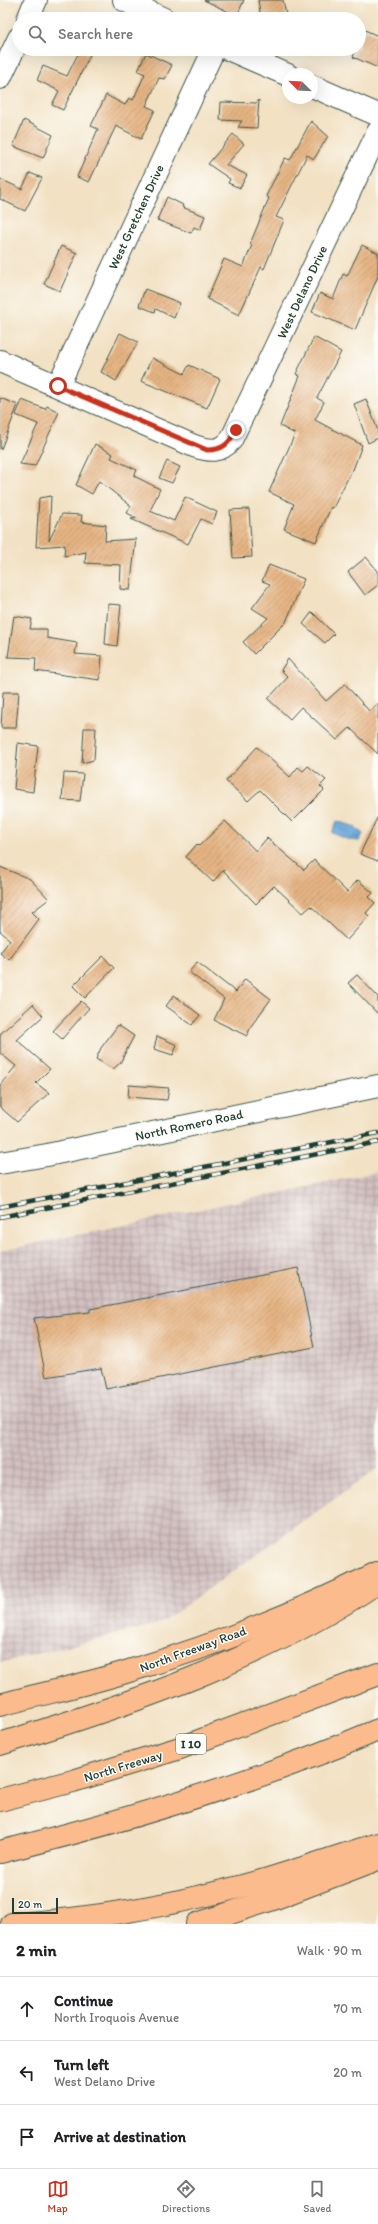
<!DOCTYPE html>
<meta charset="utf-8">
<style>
body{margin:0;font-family:Itim,sans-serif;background:#f2f2f2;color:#202124}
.compass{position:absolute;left:282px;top:68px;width:36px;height:36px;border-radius:50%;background:#fff;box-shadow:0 4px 16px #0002;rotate:294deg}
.scale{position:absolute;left:12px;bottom:10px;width:46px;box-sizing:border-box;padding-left:4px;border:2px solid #1f3d34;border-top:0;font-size:11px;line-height:14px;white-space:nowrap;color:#1f3d34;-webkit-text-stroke:3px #fdfcf7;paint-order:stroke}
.stop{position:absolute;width:12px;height:12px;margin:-9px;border:3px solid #c8321e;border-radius:50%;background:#fff}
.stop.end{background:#c8321e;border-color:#fff;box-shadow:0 1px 4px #0008}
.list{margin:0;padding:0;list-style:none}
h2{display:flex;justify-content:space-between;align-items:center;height:52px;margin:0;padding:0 16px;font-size:17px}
h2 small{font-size:13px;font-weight:400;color:#757577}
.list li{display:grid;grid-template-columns:26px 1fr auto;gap:12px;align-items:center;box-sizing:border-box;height:64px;padding:0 16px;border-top:1px solid #e0e0e0}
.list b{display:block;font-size:15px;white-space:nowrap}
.list p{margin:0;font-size:13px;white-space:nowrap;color:#757577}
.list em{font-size:13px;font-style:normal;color:#757577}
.icon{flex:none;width:22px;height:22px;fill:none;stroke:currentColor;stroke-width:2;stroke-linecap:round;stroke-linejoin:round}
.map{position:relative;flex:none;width:378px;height:1924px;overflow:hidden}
.search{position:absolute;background:#fff;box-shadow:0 4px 16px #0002;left:12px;right:12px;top:12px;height:44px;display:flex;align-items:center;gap:10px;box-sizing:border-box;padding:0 14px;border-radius:22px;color:#757577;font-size:15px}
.sheet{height:244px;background:#fff}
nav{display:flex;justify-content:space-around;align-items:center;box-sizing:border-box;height:56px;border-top:1px solid #e0e0e0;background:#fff;font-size:11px;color:#757577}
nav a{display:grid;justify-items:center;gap:2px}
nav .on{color:#c8321e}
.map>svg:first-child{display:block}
.industrial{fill:url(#industrial-grid)}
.water{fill:url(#water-ripples);stroke:#427186}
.building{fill:url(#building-hatch)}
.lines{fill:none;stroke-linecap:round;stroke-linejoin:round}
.minor-casing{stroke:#3f5649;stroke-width:24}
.major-casing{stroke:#3f5649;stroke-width:24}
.highway-casing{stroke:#3f5649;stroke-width:24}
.minor{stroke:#fff;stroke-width:22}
.major{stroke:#fbbb8d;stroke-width:22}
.highway{stroke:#fbbb8d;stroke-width:22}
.rail-casing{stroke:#1f3d34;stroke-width:4.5}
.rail{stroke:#fdfcf7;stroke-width:3;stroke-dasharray:9;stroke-linecap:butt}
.route{stroke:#c8321e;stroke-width:5}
.labels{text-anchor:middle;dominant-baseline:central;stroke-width:3;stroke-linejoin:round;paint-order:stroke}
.shield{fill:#fdfcf7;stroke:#62766e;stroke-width:1}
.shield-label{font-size:12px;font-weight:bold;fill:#1f3d34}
.street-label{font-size:13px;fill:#1f3d34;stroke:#fdfcf7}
</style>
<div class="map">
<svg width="378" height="1924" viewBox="0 0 378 1924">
<defs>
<pattern id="industrial-grid" width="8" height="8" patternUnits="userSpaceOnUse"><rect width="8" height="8" fill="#d2bfc0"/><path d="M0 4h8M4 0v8" fill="none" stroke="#aa9c9d"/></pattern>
<pattern id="water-ripples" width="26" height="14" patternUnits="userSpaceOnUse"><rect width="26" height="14" fill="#66a5d9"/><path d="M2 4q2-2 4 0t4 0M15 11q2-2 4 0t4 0" fill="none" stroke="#5388b1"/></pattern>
<pattern id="building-hatch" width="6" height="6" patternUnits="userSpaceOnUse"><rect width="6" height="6" fill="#e6b483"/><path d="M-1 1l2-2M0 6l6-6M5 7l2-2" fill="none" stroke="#ba946c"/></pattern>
</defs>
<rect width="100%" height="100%" fill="#fdfcf7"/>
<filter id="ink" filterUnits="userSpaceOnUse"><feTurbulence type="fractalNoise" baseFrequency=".025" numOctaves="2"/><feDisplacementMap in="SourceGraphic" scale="8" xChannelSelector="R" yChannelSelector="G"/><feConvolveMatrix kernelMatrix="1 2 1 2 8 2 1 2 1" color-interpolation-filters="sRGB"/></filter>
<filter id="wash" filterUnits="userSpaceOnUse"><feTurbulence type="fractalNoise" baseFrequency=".012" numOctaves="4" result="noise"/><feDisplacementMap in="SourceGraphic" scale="16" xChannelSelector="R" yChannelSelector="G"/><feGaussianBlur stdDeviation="0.9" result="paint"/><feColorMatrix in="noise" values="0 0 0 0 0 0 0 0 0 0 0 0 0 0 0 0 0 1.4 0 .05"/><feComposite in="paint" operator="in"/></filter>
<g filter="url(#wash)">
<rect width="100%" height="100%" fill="#f2e1c3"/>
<path class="industrial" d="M378 1172V1468L161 1623 0 1663V1251Z"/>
<path class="water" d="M337 821 356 827 363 834 359 841 349 840 332 833Z"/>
<g id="blocks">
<path class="building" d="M204 0H244L237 16Z
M258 0H283L287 19H261Z
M365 30 378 36V68L353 57 356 49H359V43Z
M80 50 90 55 63 110 52 105 59 91 37 80 43 66 67 76Z
M146 53 172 65 165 79 159 78 146 106 155 110 141 139 116 126 89 182 77 177 98 129 91 126 106 95 125 105 129 98 133 100 145 74 138 71Z
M259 100 257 128 238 127 242 121 220 120 221 102 256 103Z
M24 120 53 135 43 158 13 146Z
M311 121 328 136 314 159 307 155 276 217 284 220 264 269 261 267 239 315 207 299 224 259 243 267 252 245 250 244 269 198 266 196 285 158 290 160Z
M233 134 244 144 226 165 247 175 240 188 228 183 230 179 208 164Z
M30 173 42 178 25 211 0 199V179L22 189Z
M167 197 183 205 182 207 205 216 200 230 194 227 191 233 157 220Z
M362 245 378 253V276L355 330 312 312 320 293 333 299 343 274 347 276Z
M61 246 77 253 60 291 44 284Z
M145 289 180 303 174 318 156 309 155 312 139 306Z
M120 333 138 342 116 381 101 372Z
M314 337 341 352 317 398 324 402 315 420 362 445 353 470H352L333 508 331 507 316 542 284 529 294 504 269 492 295 434 280 426 300 376 296 374Z
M152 358 184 374 189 365 220 379 207 408 141 381Z
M0 398 18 405 1 449H0Z
M366 399 378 431V438L368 443 354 404Z
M22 400 45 409 47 406 59 412 35 466 20 464 38 424 16 415Z
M95 444 113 454 111 458 137 470 134 476 160 489 150 511 174 521 185 497 217 512 212 524 201 519 188 544 131 519 137 518 127 513 131 506 99 481 92 494 76 485Z
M167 461 180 467 172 483 159 478Z
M51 496 49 541 62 514 82 515 81 522 106 525 105 541 136 539 130 590 120 589 121 565 85 563 86 552 64 556 65 545 36 547 39 498Z
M249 509 252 557 233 558 230 510Z
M366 557 378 571V585L365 595 348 572Z
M269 565 304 579 286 622 254 654 243 642 268 618 252 608 270 584 262 581Z
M108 604 121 605 117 646 105 644Z
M312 612 334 634 325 643 303 624Z
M14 616 32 619 30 629H47V638L77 643 75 654 102 656 100 680 35 671 36 658 8 657Z
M288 659 326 701 345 684 370 712 378 703V754L350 728 337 740 301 707 290 719 268 699 288 677 281 670Z
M3 692H19L16 728H1Z
M84 728H96L94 760 82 763Z
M18 743 38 746 33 792 14 789Z
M257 747 290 777 298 767 303 771 308 766 326 780 320 786 324 790 292 822 260 790 248 801 226 781Z
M64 773 83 774 80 801 62 800Z
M378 816V861L360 854Z
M225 821 256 851 267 838 304 870 314 860 347 892 358 880 373 893 369 897 375 903 366 913 369 916 347 940 311 906 303 913 274 886 256 904 223 870 213 882 186 857 197 844 199 846Z
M0 867 30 879 49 899 32 912 39 919 9 960 0 953 10 940 0 931Z
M103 956 114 968 85 998 73 986Z
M197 962 236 992 245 979 271 999 251 1026 247 1036 214 1020 224 999 189 972Z
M357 975 378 997V1014L348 983Z
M174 995 200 1015 192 1025 166 1006Z
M81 1001 89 1008 62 1039 53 1031Z
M33 1004 43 1016 17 1040 50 1069 36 1083 49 1093 17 1122 0 1107V1085L16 1066 0 1053V1034Z
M118 1025 134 1036 120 1063 113 1069 96 1059 101 1048Z
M157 1036 177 1045 173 1055 154 1049Z
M129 1085 169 1088 167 1100 128 1097Z
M298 1268 314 1347 106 1389 101 1368 46 1377 34 1318 90 1312V1309Z"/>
</g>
</g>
<g filter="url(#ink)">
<use href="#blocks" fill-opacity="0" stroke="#3f5649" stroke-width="1"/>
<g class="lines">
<defs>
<path id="minor" d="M124 0 164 19
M28 19 36 0
M228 49 288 75
M0 78 19 38
M312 86 378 115
M0 361 194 446C209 451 220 453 231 440L378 132
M58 386 214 49
M0 1163 47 1155 378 1086"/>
<path id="major" d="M0 1705C44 1693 89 1684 132 1670 216 1645 299 1612 377 1573
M197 1924 273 1899 378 1859"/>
<path id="highway" d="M0 1744C131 1704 263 1660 378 1582
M0 1800 73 1781 180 1748 378 1674
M0 1852C129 1820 256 1782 378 1730
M12 1924C98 1919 185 1903 268 1879 305 1868 341 1855 378 1844"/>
</defs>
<use href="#minor" class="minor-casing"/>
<use href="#major" class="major-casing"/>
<use href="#highway" class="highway-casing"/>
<use href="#minor" class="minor"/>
<use href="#major" class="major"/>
<use href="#highway" class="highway"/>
<defs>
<path id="rail" d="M0 1207 378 1133
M0 1217 378 1142"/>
</defs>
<use href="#rail" class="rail-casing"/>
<use href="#rail" class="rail"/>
</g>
</g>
<g class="lines" filter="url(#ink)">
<path class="route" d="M58 386 207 450C223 450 229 444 236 430"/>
</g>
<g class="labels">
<rect class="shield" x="176" y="1734" width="30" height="20" rx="3"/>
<g class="shield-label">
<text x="191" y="1744">I 10</text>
</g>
<g class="street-label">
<text transform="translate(136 217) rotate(-65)">West Gretchen Drive</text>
<text transform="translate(302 292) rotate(-65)">West Delano Drive</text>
<text transform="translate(189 1125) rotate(-12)">North Romero Road</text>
<text transform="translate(193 1649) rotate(-20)">North Freeway Road</text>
<text transform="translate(123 1766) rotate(-17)">North Freeway</text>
</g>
</g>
</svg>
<svg class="compass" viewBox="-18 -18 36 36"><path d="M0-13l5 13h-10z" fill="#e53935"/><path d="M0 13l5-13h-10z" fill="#757577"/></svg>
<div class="scale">20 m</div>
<div class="stop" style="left:58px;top:386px"></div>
<div class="stop end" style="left:236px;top:430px"></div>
<div class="search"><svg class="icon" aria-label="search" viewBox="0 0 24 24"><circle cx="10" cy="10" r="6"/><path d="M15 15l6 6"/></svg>Search here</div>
</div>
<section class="sheet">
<h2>2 min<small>Walk · 90 m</small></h2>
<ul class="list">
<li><svg class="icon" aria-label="ahead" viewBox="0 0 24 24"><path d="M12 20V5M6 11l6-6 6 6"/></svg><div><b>Continue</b><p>North Iroquois Avenue</p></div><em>70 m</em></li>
<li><svg class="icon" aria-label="left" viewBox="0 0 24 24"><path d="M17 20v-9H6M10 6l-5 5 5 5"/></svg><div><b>Turn left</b><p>West Delano Drive</p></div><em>20 m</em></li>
<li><svg class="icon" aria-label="arrive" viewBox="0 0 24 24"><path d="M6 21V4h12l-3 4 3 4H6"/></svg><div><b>Arrive at destination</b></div></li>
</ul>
</section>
<nav>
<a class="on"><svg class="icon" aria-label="map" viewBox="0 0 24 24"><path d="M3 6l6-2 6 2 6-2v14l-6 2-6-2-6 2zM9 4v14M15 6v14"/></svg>Map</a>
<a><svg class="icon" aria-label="directions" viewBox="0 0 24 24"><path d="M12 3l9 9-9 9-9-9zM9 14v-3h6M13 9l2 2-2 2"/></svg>Directions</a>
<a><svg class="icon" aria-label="saved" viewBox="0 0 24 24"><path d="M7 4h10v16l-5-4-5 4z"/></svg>Saved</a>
</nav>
